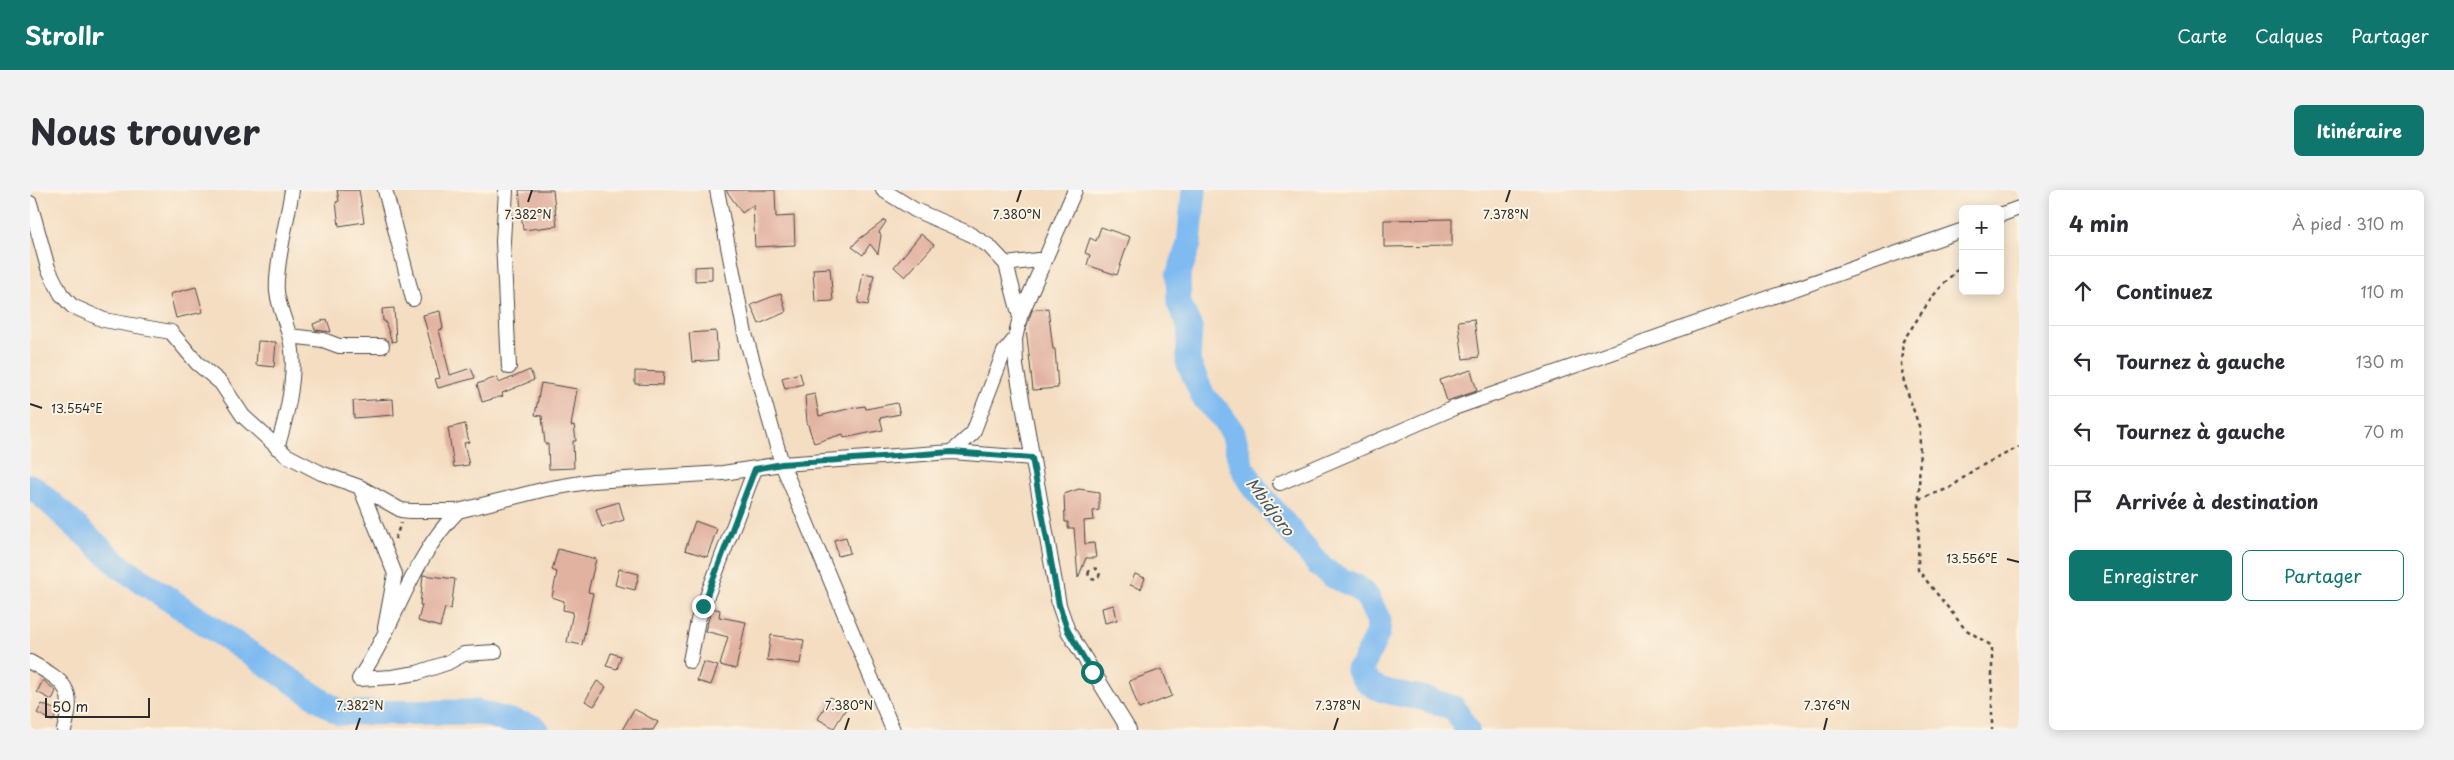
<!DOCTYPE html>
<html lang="fr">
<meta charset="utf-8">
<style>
body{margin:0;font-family:"Playpen Sans",sans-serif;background:#f2f2f3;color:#2b2b33}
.controls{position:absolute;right:15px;top:15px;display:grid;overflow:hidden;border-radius:8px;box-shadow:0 2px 12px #0003}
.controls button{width:45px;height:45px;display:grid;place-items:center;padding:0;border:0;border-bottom:1px solid #e1e1e2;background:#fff;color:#2b2b33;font:25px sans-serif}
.scale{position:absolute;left:15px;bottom:12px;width:105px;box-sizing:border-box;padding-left:5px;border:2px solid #2b2b2b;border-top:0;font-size:14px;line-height:18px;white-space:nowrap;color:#2b2b2b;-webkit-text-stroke:4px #fcf5e5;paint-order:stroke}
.stop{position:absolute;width:15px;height:15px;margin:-11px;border:4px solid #0f766e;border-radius:50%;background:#fff}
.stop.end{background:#0f766e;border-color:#fff;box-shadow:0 1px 5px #0008}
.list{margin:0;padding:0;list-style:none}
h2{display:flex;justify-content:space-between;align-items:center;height:65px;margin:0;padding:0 20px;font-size:21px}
h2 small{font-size:16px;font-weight:400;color:#7c7c81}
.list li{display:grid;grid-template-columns:32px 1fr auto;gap:15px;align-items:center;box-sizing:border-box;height:70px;padding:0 20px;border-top:1px solid #e1e1e2}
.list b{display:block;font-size:19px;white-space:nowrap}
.list em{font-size:16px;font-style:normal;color:#7c7c81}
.actions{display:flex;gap:10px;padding:15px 20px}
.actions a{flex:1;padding:11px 0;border:1px solid #0f766e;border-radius:8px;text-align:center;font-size:18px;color:#0f766e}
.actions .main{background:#0f766e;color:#fff}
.icon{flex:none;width:28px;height:28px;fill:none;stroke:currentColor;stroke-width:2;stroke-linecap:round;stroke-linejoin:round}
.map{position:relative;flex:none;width:1989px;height:540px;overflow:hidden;border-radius:8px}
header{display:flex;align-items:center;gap:30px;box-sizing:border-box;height:70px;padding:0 25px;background:#0f766e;color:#fff}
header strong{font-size:24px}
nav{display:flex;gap:28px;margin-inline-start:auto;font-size:18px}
.intro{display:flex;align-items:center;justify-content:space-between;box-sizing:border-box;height:120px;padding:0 30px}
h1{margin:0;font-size:35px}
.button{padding:12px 22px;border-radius:8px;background:#0f766e;color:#fff;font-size:18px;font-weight:700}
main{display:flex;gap:30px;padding:0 30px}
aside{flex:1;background:#fff;border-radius:8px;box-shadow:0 2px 12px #0003}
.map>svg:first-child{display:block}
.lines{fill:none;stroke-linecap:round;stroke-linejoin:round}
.river{stroke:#7fbbf1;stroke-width:25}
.building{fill:#e2b2a1}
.minor-casing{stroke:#494642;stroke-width:16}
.path{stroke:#494642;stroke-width:2.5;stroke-dasharray:4 4;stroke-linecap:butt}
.minor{stroke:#fff;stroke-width:14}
.route{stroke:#0f766e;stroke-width:6}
.ticks{fill:none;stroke:#2b2b2b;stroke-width:2}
.labels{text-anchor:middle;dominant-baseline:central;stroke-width:4;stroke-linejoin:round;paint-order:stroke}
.water-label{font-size:16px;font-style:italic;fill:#445666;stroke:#fcf5e5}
.ticks-label{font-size:12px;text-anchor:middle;fill:#2b2b2b;stroke:#fcf5e5;stroke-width:4;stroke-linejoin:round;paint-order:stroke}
</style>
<header>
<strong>Strollr</strong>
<nav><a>Carte</a><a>Calques</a><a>Partager</a></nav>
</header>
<div class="intro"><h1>Nous trouver</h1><a class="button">Itinéraire</a></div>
<main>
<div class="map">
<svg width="1989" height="540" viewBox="0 0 1989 540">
<rect width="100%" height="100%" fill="#fcf5e5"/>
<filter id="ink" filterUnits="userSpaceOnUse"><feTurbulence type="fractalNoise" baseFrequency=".02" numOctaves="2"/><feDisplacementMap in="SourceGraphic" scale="10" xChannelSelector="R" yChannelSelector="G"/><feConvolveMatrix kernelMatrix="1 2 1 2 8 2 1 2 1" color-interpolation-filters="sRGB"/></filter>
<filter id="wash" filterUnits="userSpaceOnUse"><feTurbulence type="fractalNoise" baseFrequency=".0096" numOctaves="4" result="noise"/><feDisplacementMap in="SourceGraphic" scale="20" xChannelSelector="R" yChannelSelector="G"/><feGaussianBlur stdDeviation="1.12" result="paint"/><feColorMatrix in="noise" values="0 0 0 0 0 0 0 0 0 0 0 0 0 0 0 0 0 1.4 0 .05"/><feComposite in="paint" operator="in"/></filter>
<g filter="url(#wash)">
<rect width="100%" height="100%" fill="#f4ddc1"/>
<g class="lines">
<path class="river" d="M1164 0 1159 54 1148 86 1149 113 1160 138 1158 172 1174 208 1190 224 1203 243 1212 277 1227 301 1289 375 1301 385 1327 397 1338 408 1349 431 1348 442 1331 479 1328 480C1340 502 1364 503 1386 507 1398 509 1411 514 1424 518L1437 540
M0 296 5 299 92 378 310 523 447 522 503 537 507 540"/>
</g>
<g id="blocks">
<path class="building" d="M307 0H329L334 32 309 36 306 12 309 11Z
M489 0H523L527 36 493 40Z
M696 0H745L746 27 764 26 765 55 725 57 723 15 712 23Z
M1422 29V56L1354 57V30Z
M855 30 856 32 849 42 851 45 848 64 840 54 833 65 822 57 828 50Z
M1071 37 1100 47 1087 85 1057 75 1060 65 1055 63 1060 48 1066 51Z
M891 44 904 55 875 87 864 77Z
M682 76V90L665 91V77Z
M800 78 803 111 785 112 783 79Z
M833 83 844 85 838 115 828 113Z
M166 97 173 122 146 128 140 104Z
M751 103 756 122 729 134 721 115Z
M364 118 366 151 362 152 355 131H353L352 119Z
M1018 118 1023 159H1025L1028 198 1003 200 996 138 1002 120Z
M410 121 413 139 409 140 420 185 441 178 445 188 408 198 405 189 410 188 393 125Z
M297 129 301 142 285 140 283 134Z
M1444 129 1449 167 1433 169 1428 131Z
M686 141 688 170 662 172 659 143Z
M228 151 246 152 244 177 226 175Z
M500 180 504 190 472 203 473 206 452 212 447 194 467 187 469 193Z
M1441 180 1447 201 1417 211 1410 190Z
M605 181 634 182 633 195 605 194Z
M770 183 773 194 755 199 752 188Z
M511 193 547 199 541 236 544 235 546 251H543L544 278 519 279 518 254H515L512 226 505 225Z
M785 204 789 226 822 218 835 216 836 219 867 213 870 224 850 228 853 240 814 248 813 244 784 253 777 232 775 206Z
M363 209 364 225 324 228 323 211Z
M435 234 439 252 434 253 439 275 424 277 418 238Z
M1049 299 1069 302V320L1063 321 1064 330 1054 331 1055 354 1064 353 1066 368H1056L1048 388 1044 338H1038V332H1035L1034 304Z
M589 312 594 330 572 337 566 319Z
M665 331 687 339 677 367 655 360Z
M816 347 820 363 808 366 804 350Z
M528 359 566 369 558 402 563 403 552 455 537 452 543 422 533 420 534 411 522 407 527 382 522 380Z
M589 379 609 384 605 400 585 395Z
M1105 384 1115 388 1111 399 1100 395Z
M393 385 425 389 421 419 415 418 410 437 388 431 392 415H390Z
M1084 415 1087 430 1075 433 1072 418Z
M682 418 690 420 689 427 716 432 706 479 690 475 698 447 675 441Z
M741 445 774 450 770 474 737 470Z
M581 463 591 466 587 479 576 476Z
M673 472 688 476 681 495 667 491Z
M1132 479 1142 506 1109 519 1099 491Z
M13 490 26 501 22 510 7 502Z
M567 491 576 497 564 516 555 511Z
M800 507 817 517 804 538 788 529Z
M12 514 28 521 23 531 7 523Z
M604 519 628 532 623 540H592Z"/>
</g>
</g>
<g filter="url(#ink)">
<use href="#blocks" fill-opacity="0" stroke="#494642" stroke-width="1"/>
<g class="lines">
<defs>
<path id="minor" d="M355 0 383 109
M476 0 473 51 479 177
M687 0 715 144 752 274 863 540
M853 0 885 20 938 43 959 56 976 74 990 127
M1045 0 990 127 985 149 986 176 1029 415 1038 441 1099 540
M0 13 18 78 31 104 42 116 74 130 141 142 167 173 191 193 213 226 256 265 291 283 330 297 371 320 380 321H428L516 299 563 291 693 283 752 274 922 262 1002 268
M1970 25 1989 18
M976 74 1016 69
M260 146 293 150 309 156H352
M247 258C257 226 267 186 261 153 258 136 249 119 247 102 245 76 258 27 262 0
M922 262 943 243 974 162 985 149
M1250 293 1424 218 1933 40
M330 297 365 384 355 438
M660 471 668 430 725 279
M0 472C36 492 46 499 34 540
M329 489C366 435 381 368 428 321
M329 489 362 487 387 483 417 473 434 464 465 462"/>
</defs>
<use href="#minor" class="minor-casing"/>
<path class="path" d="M1933 73 1902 107 1873 151 1871 174 1874 192 1890 239 1888 380 1935 439 1962 456V540
M1889 309 1920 298 1945 279 1989 257
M365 349 371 333
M1058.5 384a5.5 5.5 0 1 1 11 0a5.5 5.5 0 1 1-11 0Z"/>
<use href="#minor" class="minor"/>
</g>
</g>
<g class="lines" filter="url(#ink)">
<path class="route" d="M673 416 725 279 752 274 922 262 1002 268 1029 415 1038 441 1062 482"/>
</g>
<path class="ticks" d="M498 12 502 0M987 12 991 0M1476 12 1480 0M0 214 12 218M1977 369 1989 372M326 540 330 528M815 540 819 528M1304 540 1308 528M1794 540 1797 528"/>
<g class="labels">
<g class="water-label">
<text transform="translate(1241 316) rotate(53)">Mbidjoro</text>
</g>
</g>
<g class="ticks-label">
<text x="498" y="29">7.382°N</text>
<text x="987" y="29">7.380°N</text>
<text x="1476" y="29">7.378°N</text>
<text x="47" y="223">13.554°E</text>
<text x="1942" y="373">13.556°E</text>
<text x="330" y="520">7.382°N</text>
<text x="819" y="520">7.380°N</text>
<text x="1308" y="520">7.378°N</text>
<text x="1797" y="520">7.376°N</text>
</g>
</svg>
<div class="controls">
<button>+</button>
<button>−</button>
</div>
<div class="scale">50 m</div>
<div class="stop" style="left:1062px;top:482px"></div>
<div class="stop end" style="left:673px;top:416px"></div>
</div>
<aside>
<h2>4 min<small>À pied · 310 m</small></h2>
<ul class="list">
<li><svg class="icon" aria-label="ahead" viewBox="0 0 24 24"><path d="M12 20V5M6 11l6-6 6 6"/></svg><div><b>Continuez</b></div><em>110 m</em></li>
<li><svg class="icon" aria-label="left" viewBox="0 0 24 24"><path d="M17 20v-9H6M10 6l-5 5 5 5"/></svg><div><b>Tournez à gauche</b></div><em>130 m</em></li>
<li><svg class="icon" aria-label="left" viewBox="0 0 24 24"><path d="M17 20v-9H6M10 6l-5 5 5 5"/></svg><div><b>Tournez à gauche</b></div><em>70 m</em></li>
<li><svg class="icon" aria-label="arrive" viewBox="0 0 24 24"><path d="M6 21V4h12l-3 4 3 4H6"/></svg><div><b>Arrivée à destination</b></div></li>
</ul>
<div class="actions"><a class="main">Enregistrer</a><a>Partager</a></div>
</aside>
</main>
